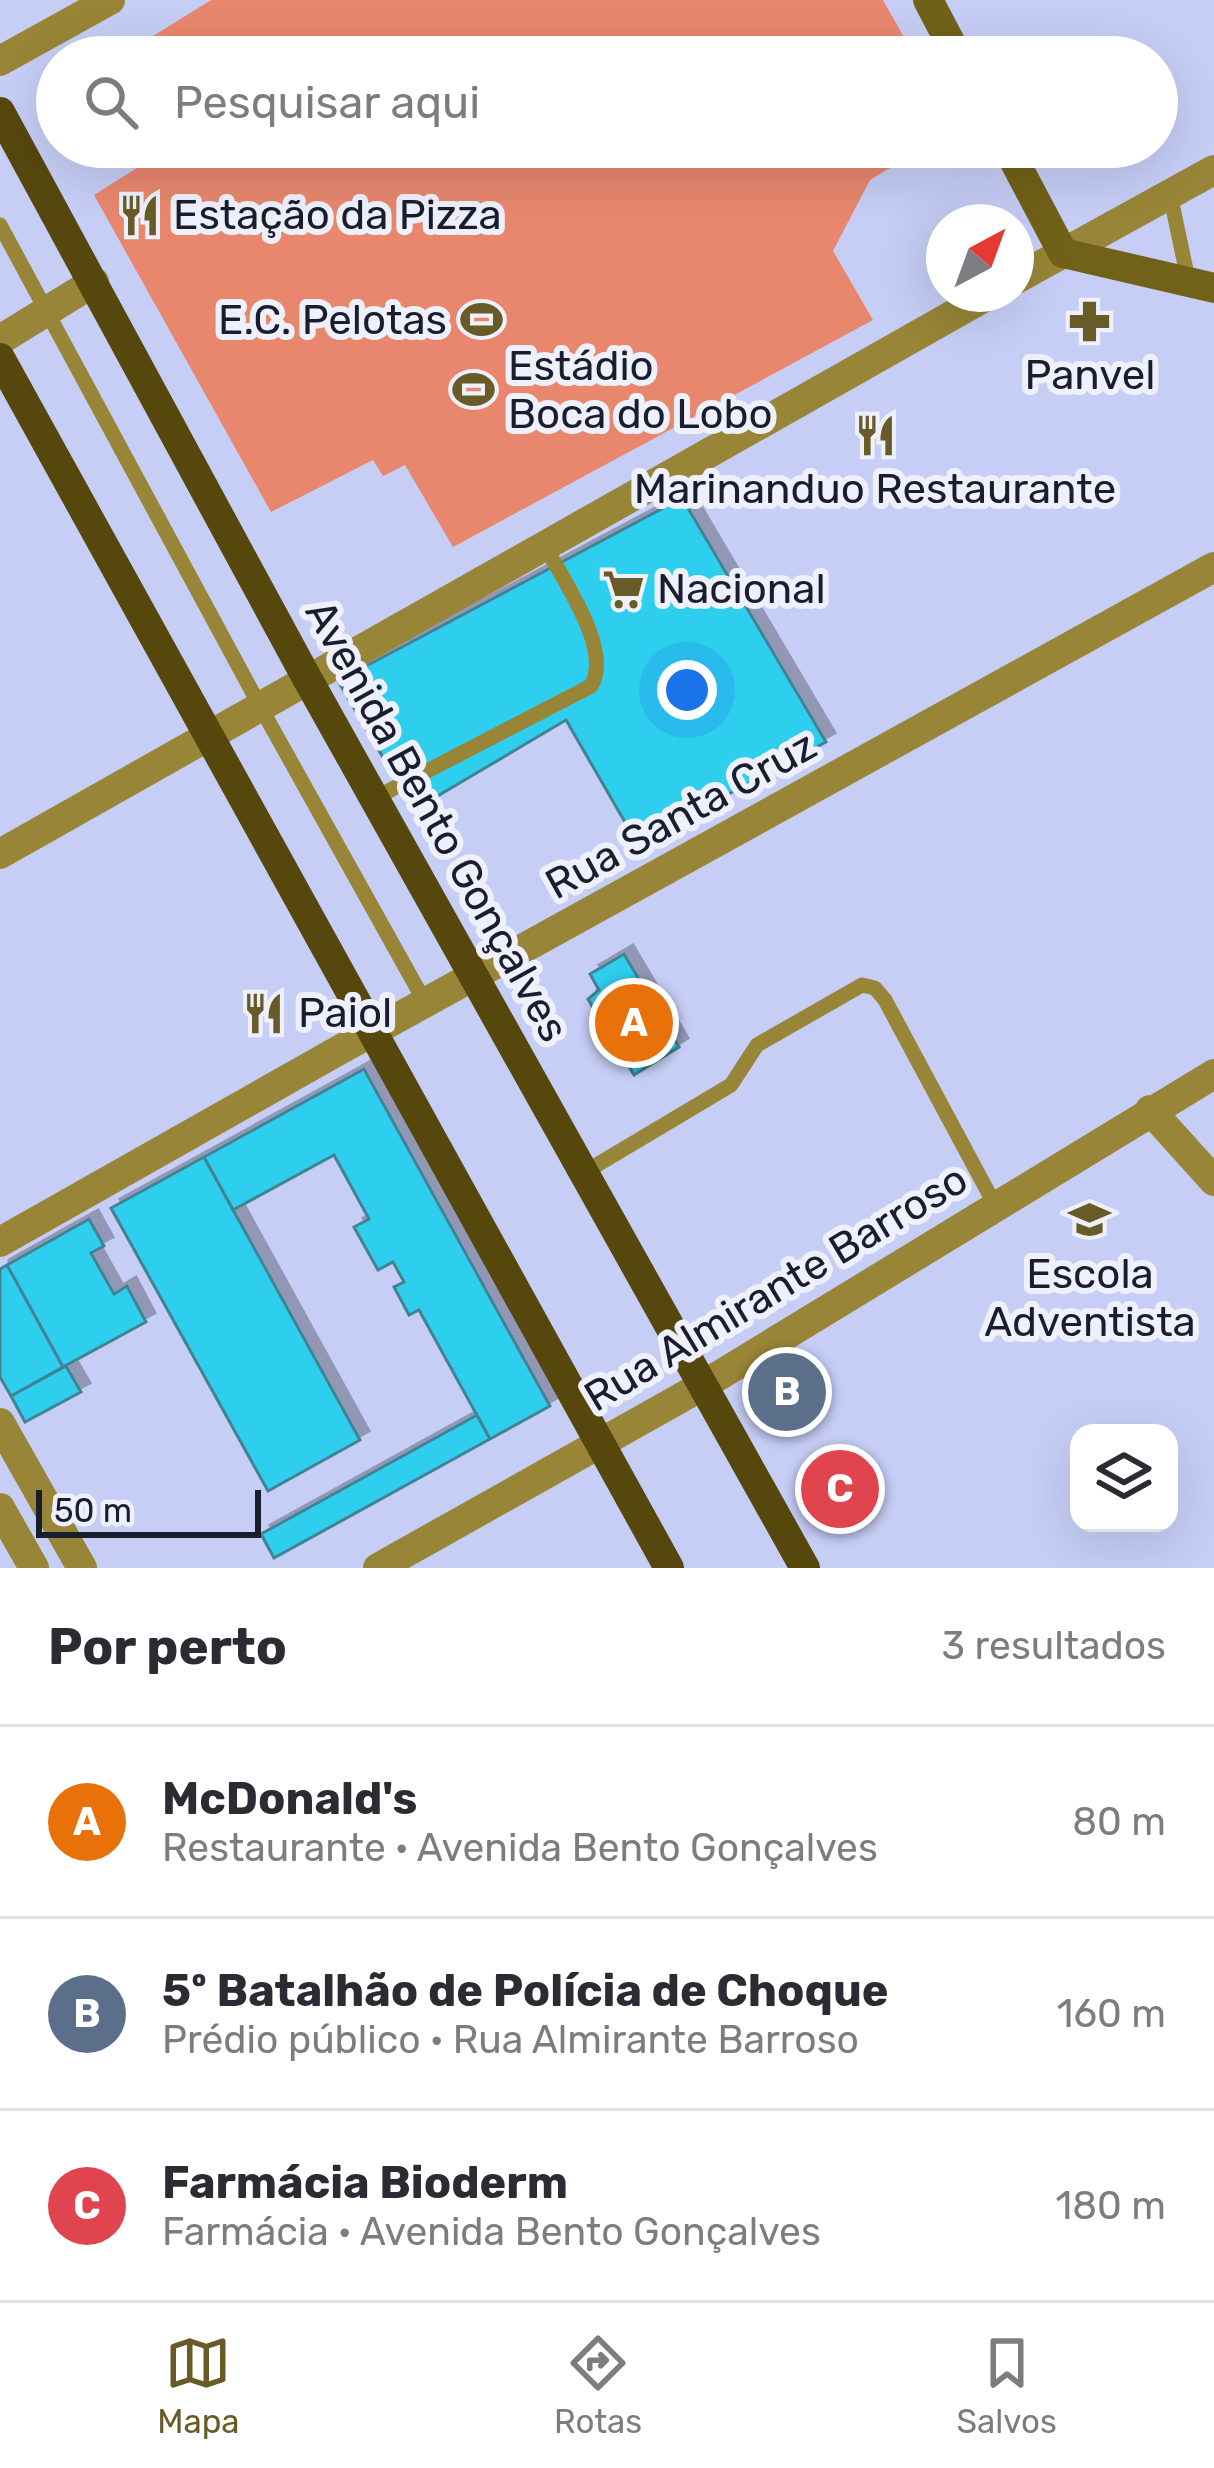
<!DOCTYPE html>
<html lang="pt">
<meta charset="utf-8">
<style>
body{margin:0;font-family:Rubik,sans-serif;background:#f2f2f3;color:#2b2b33}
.controls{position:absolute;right:36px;bottom:36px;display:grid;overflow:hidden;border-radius:24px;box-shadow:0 12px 48px #0002}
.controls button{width:108px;height:108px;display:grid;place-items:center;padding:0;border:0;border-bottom:3px solid #e1e1e2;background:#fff;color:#2b2b33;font:60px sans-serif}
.compass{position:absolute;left:926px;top:204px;width:108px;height:108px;border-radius:50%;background:#fff;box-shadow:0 12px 48px #0002;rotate:41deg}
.scale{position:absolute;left:36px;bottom:30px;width:225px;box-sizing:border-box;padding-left:12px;border:6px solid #191d2e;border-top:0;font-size:33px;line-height:42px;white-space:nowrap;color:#191d2e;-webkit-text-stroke:9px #eef1fb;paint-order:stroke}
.you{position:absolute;left:687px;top:690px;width:42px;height:42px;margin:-30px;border:9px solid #fff;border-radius:50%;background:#1a73e8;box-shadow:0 0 0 18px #1a73e833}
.badge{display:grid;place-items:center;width:78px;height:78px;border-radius:50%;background:#685b27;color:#fff;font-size:39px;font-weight:700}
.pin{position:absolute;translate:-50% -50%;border:6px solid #fff;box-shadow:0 3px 12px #0006}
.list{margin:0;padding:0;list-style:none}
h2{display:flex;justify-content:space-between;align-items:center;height:156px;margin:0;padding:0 48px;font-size:51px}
h2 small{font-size:39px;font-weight:400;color:#7c7c81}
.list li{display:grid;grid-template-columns:78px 1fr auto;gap:36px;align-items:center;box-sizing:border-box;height:192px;padding:0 48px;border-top:3px solid #e1e1e2}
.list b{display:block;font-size:45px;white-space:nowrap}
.list p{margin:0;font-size:39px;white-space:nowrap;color:#7c7c81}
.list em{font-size:39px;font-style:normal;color:#7c7c81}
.icon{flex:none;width:66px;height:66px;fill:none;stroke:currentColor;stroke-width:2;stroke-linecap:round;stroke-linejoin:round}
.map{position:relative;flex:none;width:1214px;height:1568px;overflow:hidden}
.search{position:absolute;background:#fff;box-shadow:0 12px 48px #0002;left:36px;right:36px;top:36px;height:132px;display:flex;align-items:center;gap:30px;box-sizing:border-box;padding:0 42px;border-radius:66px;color:#7c7c81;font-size:45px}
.sheet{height:732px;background:#fff}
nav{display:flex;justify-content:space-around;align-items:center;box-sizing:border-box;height:168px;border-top:3px solid #e1e1e2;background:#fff;font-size:33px;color:#7c7c81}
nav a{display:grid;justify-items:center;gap:6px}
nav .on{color:#685b27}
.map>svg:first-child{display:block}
.green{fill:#e8876e}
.building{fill:#2eceee;stroke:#428292;stroke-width:3;filter:url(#shadow)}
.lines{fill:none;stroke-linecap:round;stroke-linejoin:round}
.service{stroke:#988537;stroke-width:15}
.minor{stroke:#988537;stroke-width:30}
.tertiary{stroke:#988537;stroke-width:30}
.secondary{stroke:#726118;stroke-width:30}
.primary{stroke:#56480d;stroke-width:30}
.labels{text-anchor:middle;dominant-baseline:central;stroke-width:12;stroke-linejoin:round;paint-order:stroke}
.poi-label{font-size:42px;fill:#191d2e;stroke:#eef1fb;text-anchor:start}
.street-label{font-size:42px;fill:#191d2e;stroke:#eef1fb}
</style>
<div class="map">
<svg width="1214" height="1568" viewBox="0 0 1214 1568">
<defs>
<filter id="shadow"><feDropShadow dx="9" dy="-9" stdDeviation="0" flood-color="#0004"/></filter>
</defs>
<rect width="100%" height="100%" fill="#c6cef6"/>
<path class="green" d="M211 0H883L915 57H155L145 41Z
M170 147H925L870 180 833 251 873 320 453 547 405 465 383 476 373 460 271 512 94 195Z"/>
<path class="building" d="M682 498 826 742 637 843 566 720 414 810 338 681Z
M624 954 679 1047 634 1075 588 999 599 990 590 974Z
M364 1069 550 1406 490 1439 419 1310 409 1315 394 1287 404 1282 393 1262 378 1270 354 1227 369 1219 334 1155 233 1210 204 1157Z
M204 1157 360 1440 268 1491 111 1208Z
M89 1219 104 1246 91 1253 114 1294 127 1286 146 1322 63 1367 7 1265Z
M7 1265 63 1367 11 1396 0 1377V1269Z
M66 1366 81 1392 25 1422 11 1396Z
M477 1415 490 1439 274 1558 261 1534Z"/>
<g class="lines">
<path class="service" d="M1170 194 1189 284
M0 225 261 708 426 1004
M375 798 591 686C613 650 563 580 545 546
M585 1172 731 1085 757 1045 862 985 875 988 885 1000 995 1205"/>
<path class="minor" d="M1150 1110 1214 1181
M0 1242 334 1053 1214 567
M0 1423 82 1568
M0 1508 34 1568"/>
<path class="tertiary" d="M0 61 110 0
M1016 279 1214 170
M0 340 94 282
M0 854 990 294
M378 1568 702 1386 1214 1074"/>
<path class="secondary" d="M928 0 958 57
M1007 147 1063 253 1214 288"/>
<path class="primary" d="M0 112 308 680 805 1568
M0 358 669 1568"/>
</g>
<defs>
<symbol id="restaurant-bare" viewBox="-9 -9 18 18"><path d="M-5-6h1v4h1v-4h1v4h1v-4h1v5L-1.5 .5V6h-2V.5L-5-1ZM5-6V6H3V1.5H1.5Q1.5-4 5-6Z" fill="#685b27" stroke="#eef1fb" stroke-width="2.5" paint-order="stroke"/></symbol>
<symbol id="stadium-bare" viewBox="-9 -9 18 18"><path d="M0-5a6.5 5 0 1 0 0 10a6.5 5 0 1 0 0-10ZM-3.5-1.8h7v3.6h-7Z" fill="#685b27" stroke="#eef1fb" stroke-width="2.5" paint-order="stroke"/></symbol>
<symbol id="pharmacy-bare" viewBox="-9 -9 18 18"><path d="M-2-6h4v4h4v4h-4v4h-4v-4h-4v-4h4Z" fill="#685b27" stroke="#eef1fb" stroke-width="2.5" paint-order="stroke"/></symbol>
<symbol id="supermarket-bare" viewBox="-9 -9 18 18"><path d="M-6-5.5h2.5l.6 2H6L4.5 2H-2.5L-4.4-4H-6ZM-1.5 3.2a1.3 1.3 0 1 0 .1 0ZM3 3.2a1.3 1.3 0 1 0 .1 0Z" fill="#685b27" stroke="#eef1fb" stroke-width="2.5" paint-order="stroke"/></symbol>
<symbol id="school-bare" viewBox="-9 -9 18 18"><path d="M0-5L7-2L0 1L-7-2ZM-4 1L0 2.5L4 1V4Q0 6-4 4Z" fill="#685b27" stroke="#eef1fb" stroke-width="2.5" paint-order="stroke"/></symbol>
</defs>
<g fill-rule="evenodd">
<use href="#restaurant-bare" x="110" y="186" width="59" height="59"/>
<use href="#stadium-bare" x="452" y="290" width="59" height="59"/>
<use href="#pharmacy-bare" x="1060" y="292" width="59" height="59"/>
<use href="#stadium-bare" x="444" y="360" width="59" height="59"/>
<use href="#restaurant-bare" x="846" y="406" width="59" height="59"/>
<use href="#supermarket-bare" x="594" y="560" width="59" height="59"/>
<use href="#restaurant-bare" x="234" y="984" width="59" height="59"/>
<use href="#school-bare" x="1060" y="1190" width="59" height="59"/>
</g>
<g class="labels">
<g class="poi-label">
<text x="173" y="215">Estação da Pizza</text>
<text x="447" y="320" text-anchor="end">E.C. Pelotas</text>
<text x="508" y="366">Estádio<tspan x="508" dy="48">Boca do Lobo</tspan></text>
<text x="1090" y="375" text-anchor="middle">Panvel</text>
<text x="875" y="489" text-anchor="middle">Marinanduo Restaurante</text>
<text x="657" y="589">Nacional</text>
<text x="298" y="1013">Paiol</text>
<text x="1090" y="1274" text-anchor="middle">Escola<tspan x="1090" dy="48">Adventista</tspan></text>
</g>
<g class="street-label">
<text transform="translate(681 815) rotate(-29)">Rua Santa Cruz</text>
<text transform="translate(437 821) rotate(61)">Avenida Bento Gonçalves</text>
<text transform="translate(776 1288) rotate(-31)">Rua Almirante Barroso</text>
</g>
</g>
</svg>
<div class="controls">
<button><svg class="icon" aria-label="layers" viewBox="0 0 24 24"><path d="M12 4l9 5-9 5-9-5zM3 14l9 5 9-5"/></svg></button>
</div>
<svg class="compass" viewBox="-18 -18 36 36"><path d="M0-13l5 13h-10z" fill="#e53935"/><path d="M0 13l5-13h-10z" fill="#7c7c81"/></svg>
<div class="scale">50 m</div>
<div class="you"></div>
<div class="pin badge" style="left:634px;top:1023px;background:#e8710a">A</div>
<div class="pin badge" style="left:787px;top:1392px;background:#5c6f8a">B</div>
<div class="pin badge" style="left:840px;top:1489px;background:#e0444e">C</div>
<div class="search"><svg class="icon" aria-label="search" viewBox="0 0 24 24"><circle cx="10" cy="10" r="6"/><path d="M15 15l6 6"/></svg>Pesquisar aqui</div>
</div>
<section class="sheet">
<h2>Por perto<small>3 resultados</small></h2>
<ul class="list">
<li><span class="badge" style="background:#e8710a">A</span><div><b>McDonald's</b><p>Restaurante · Avenida Bento Gonçalves</p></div><em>80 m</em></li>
<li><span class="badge" style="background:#5c6f8a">B</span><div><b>5º Batalhão de Polícia de Choque</b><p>Prédio público · Rua Almirante Barroso</p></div><em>160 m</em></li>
<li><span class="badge" style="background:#e0444e">C</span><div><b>Farmácia Bioderm</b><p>Farmácia · Avenida Bento Gonçalves</p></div><em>180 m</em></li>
</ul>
</section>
<nav>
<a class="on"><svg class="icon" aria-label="map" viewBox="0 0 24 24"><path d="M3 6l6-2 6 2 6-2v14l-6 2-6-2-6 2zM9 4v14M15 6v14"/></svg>Mapa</a>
<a><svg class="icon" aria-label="directions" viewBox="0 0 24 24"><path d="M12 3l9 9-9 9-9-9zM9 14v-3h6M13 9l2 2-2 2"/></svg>Rotas</a>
<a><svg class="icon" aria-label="saved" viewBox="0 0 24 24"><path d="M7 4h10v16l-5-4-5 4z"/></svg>Salvos</a>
</nav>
